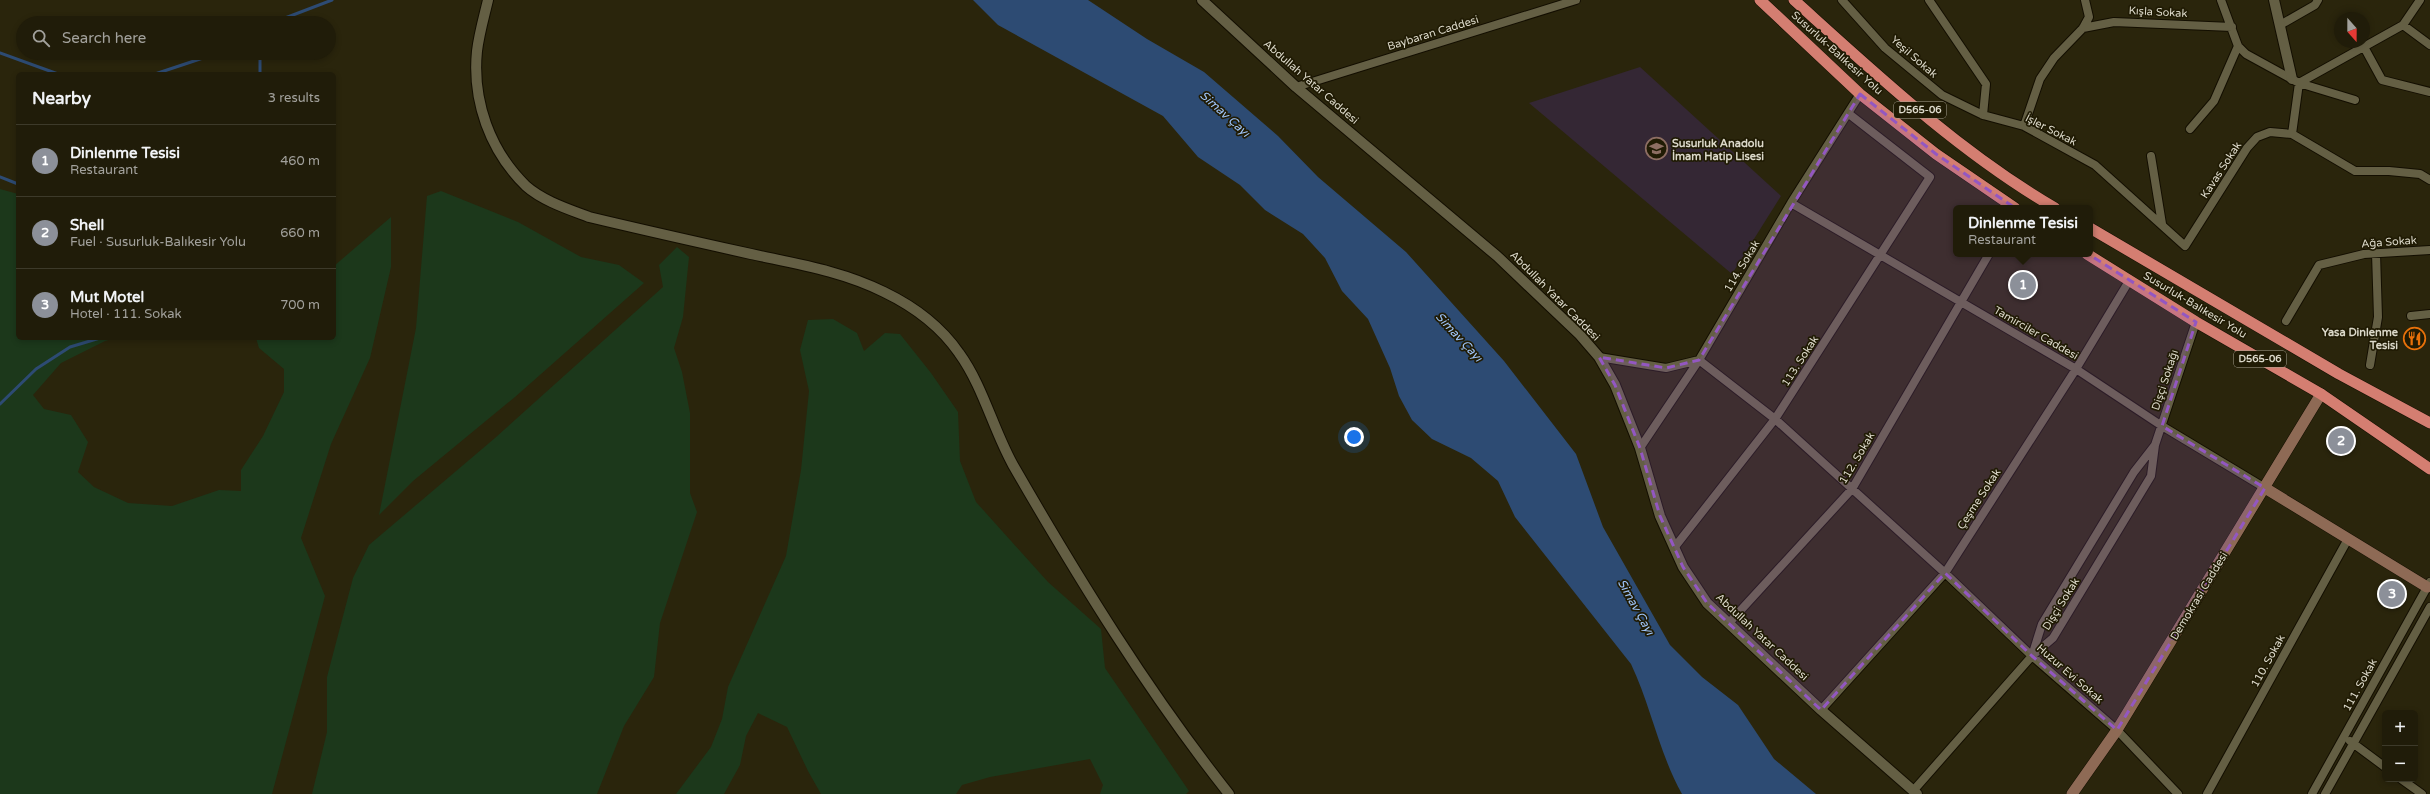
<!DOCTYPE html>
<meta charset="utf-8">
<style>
body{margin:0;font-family:"Varela Round",sans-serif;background:#282512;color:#f1f3f6}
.controls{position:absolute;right:12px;bottom:12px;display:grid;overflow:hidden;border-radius:6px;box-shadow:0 2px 6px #0003}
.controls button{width:36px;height:36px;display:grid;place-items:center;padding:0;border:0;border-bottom:1px solid #3d3a2a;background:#201c09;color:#f1f3f6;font:20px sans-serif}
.compass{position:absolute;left:2334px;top:12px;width:36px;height:36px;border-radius:50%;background:#201c09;box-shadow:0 2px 6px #0003;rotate:159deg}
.you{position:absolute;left:1354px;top:437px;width:14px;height:14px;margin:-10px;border:3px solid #fff;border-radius:50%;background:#1a73e8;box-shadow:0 0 0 6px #1a73e833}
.badge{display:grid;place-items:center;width:26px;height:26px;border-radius:50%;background:#8c9099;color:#fff;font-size:13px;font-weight:700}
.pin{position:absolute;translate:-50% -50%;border:2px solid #fff;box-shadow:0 1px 4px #0006}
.popup{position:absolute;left:1953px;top:205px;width:140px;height:52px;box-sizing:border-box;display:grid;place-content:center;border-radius:6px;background:#201c09;filter:drop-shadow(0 1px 3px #0005);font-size:13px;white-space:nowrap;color:#a2a19c}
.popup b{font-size:15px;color:#f1f3f6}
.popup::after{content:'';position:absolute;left:50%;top:100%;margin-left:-8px;border:8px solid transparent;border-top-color:#201c09}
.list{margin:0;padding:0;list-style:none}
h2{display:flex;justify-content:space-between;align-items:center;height:52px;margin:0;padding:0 16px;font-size:17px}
h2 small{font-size:13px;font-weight:400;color:#a2a19c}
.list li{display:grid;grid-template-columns:26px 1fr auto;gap:12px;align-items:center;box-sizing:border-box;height:72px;padding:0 16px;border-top:1px solid #3d3a2a}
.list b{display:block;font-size:15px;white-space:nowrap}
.list p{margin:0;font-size:13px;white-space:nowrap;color:#a2a19c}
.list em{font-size:13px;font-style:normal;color:#a2a19c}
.icon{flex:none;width:22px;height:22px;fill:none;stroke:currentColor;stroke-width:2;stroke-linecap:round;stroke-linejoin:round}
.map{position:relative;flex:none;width:2430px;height:794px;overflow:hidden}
.search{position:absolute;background:#201c09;box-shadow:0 2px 6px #0003;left:16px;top:16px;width:320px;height:44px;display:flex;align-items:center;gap:10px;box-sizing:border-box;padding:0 14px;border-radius:22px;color:#a2a19c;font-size:15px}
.panel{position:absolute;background:#201c09;box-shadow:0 2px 6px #0003;left:16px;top:72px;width:320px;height:268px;border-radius:6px}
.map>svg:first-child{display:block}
.education{fill:#342734}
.green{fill:#1c381b}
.water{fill:#2d4b73}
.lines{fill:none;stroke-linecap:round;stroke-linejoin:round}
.stream{stroke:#2d4b73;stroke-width:3}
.minor-casing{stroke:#130e00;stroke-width:10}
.tertiary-casing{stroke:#130e00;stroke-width:12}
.secondary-casing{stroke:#130e00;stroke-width:12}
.trunk-casing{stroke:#130e00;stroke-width:12}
.minor{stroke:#645f44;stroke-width:8}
.tertiary{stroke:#645f44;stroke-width:10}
.secondary{stroke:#8e6a55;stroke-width:11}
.trunk{stroke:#d47e71;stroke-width:11}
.marked{fill:#9357c2;fill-opacity:0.2;stroke:#9357c2;stroke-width:3;stroke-dasharray:8 5;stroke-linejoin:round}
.labels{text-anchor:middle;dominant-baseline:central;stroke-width:3.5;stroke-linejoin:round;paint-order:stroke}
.shield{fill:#201b04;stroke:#a4a08f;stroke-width:1}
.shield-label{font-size:10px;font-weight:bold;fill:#dcd9ca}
.street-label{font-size:11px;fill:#dcd9ca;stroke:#201b04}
.poi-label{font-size:11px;font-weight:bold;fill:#dcd9ca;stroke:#201b04;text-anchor:start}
.water-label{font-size:12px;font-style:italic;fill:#9fc5fa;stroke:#201b04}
</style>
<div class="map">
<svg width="2430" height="794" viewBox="0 0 2430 794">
<rect width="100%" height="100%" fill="#2a250c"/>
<path class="education" d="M1640 67 1781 196 1732 274 1529 103Z"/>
<path class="green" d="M0 189 18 194V338H116L105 341 61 363 33 395 44 409 71 415 88 442 78 472 94 487 128 503 172 506 219 490 241 491V470L263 436 284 392V369L259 348 256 338H334V266L391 217V267L370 358 331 444 301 538 325 596 272 794H0Z
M441 191 518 222 581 257 619 265 644 283 515 397 413 481 379 515 416 328 427 196Z
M677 247 689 257 683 317 674 348 682 372 690 413V493L697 512 660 623 654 677 624 726 597 794H312L327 732V677L353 578 369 545 495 438 663 287 659 265Z
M833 319 857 333 864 351 885 333 900 334 931 373 958 412 960 461 976 502 1048 582 1101 629 1105 668 1189 791 1186 794H1100L1103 785 1090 759 990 777 962 785 956 794H821L808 771 787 727 758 713 746 736 740 765 724 794H676L711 747 722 719 728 687 786 556 801 470 809 391 800 350 808 320Z"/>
<path class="water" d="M973 0H1088L1147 39 1204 72 1278 136 1318 177 1406 252 1504 361 1576 454 1603 527 1670 645 1702 677 1738 705 1774 759 1816 794H1682C1659 753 1651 706 1631 664L1515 517 1498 481 1471 458 1432 439 1412 420 1399 396 1390 368 1368 319 1342 291 1325 258 1303 234 1265 210 1240 185 1198 157 1163 116 998 25Z"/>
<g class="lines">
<path class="stream" d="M272 23 332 0
M0 53 58 74
M155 74 218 53
M260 74V53
M0 177 18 184
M0 404 36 369 70 347 100 338"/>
<defs>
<path id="minor" d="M1842 0 1885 48 1942 95 1983 115
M1929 0 1986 84 1983 115 2024 126 2095 165 2185 246 2247 148 2257 137 2270 132 2292 134 2355 171H2389L2420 174 2430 180
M2221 0 2238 46 2246 54 2299 83 2355 100
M2280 25 2315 5 2318 0
M2403 25 2430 45
M2083 28 2114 22 2232 27
M2364 47 2382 80 2430 92
M2299 83 2403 25 2420 0
M1296 87 1576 0
M2024 126 2040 79 2054 58 2083 28 2089 17 2085 0
M2190 129 2214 101 2238 46
M2292 134 2299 83
M2151 156 2162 224
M1791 203 2076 369 2162 426 2265 488
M2411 316 2430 314
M2286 321 2319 265 2364 254 2430 250
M1599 357 1666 368 1699 360 1775 419 1945 573 2032 656 2117 730 2178 794
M2370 365 2378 317 2376 253
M2155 445 2134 472 2042 624 2032 656 2053 638 2151 476 2155 445 2196 322
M1640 448 1699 360 1791 203 1860 94
M1674 548 1775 419 1930 177 1849 114
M1729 623 1852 489 1989 254
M1821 710 1945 573 2076 369 2129 281
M2350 741 2385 767
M2401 779 2422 794
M1913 791 2032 656
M2207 794 2348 539
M2312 794 2430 582
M2325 794 2430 607"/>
<path id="tertiary" d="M488 0C484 17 479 34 477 51 472 101 490 151 526 186 543 201 568 209 589 217 643 230 697 242 751 254 797 264 842 271 884 292 913 306 941 327 959 353 983 386 993 429 1013 465 1078 578 1148 692 1229 794
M1202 0 1296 87 1497 256 1580 335 1599 357 1615 385 1640 448 1660 516 1683 567 1707 603 1821 710 1917 794
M2274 0 2292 79"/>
<path id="secondary" d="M2265 488 2427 587
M2072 794 2117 730 2321 394"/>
<path id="trunk" d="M1760 0 1860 94 1936 154 2015 208
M1794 0C1876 74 1959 152 2055 208
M2090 228 2339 374 2430 423
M2087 254 2196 322 2321 394 2430 469"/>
</defs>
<use href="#minor" class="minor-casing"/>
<use href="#tertiary" class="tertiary-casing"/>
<use href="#secondary" class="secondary-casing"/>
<use href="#trunk" class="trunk-casing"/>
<use href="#minor" class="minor"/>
<use href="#tertiary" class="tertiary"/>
<use href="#secondary" class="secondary"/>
<use href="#trunk" class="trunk"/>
</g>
<path class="marked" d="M1860 94 1936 154 2015 208 2196 322 2162 426 2265 488 2117 730 2032 656 1945 573 1821 710 1707 603 1683 567 1660 516 1640 448 1615 385 1599 357 1666 368 1699 360Z"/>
<defs>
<symbol id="school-ring" viewBox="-11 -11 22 22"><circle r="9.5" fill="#201b04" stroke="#8d6e63" stroke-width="1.5"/><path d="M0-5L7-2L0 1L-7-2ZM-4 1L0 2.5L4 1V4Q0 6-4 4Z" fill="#8d6e63"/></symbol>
<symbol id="restaurant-ring" viewBox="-11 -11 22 22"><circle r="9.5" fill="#201b04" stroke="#e8710a" stroke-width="1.5"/><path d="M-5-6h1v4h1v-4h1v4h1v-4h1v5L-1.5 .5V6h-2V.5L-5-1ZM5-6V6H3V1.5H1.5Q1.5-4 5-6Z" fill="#e8710a"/></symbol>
</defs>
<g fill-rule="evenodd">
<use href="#school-ring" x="1644" y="136" width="25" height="25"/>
<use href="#restaurant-ring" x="2402" y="326" width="25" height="25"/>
</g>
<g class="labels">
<g class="shield">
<rect x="1894" y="102" width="52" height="16" rx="3"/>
<rect x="2234" y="351" width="52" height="16" rx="3"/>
</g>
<g class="shield-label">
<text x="1920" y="110">D565-06</text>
<text x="2260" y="359">D565-06</text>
</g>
<g class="street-label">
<text transform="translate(2158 12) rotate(3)">Kışla Sokak</text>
<text transform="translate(1433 33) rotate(-17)">Baybaran Caddesi</text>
<text transform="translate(1837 53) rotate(42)">Susurluk-Balıkesir Yolu</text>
<text transform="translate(1914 57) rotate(41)">Yeşil Sokak</text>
<text transform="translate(1311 82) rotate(41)">Abdullah Yatar Caddesi</text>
<text transform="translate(2051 130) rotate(27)">İşler Sokak</text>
<text transform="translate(2221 170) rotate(-57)">Kavas Sokak</text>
<text transform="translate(2389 242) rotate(-4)">Ağa Sokak</text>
<text transform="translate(1742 266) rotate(-59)">114. Sokak</text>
<text transform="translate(1555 296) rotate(45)">Abdullah Yatar Caddesi</text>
<text transform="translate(2195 305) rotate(31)">Susurluk-Balıkesir Yolu</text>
<text transform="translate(2036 333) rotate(30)">Tamirciler Caddesi</text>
<text transform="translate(1800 361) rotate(-57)">113. Sokak</text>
<text transform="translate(2165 380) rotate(-72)">Dişçi Sokağı</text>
<text transform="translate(1857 458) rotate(-59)">112. Sokak</text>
<text transform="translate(1979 499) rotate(-57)">Çeşme Sokak</text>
<text transform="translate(2199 596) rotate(-59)">Demokrasi Caddesi</text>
<text transform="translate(2061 604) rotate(-58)">Dişçi Sokak</text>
<text transform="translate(1762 637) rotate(43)">Abdullah Yatar Caddesi</text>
<text transform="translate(2268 661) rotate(-61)">110. Sokak</text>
<text transform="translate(2070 674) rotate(41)">Huzur Evi Sokak</text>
<text transform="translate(2360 685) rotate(-61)">111. Sokak</text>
</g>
<g class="poi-label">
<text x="1672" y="143">Susurluk Anadolu<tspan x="1672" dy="13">İmam Hatip Lisesi</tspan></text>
<text x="2398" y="332" text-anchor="end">Yasa Dinlenme<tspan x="2398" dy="13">Tesisi</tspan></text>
</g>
<g class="water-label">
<text transform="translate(1225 114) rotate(42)">Simav Çayı</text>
<text transform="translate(1459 337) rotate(47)">Simav Çayı</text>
<text transform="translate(1636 607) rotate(61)">Simav Çayı</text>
</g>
</g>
</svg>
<div class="controls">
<button>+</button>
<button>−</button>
</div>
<svg class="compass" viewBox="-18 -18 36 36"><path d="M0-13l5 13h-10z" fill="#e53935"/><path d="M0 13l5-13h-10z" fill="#a2a19c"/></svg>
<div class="you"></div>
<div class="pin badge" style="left:2023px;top:285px">1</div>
<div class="popup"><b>Dinlenme Tesisi</b>Restaurant</div>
<div class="pin badge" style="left:2341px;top:441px">2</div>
<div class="pin badge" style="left:2392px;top:594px">3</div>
<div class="search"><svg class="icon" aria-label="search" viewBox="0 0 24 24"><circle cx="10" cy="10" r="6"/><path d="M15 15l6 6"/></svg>Search here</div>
<section class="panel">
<h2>Nearby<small>3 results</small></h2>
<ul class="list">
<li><span class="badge">1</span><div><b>Dinlenme Tesisi</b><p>Restaurant</p></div><em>460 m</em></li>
<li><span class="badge">2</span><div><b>Shell</b><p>Fuel · Susurluk-Balıkesir Yolu</p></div><em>660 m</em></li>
<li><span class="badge">3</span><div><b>Mut Motel</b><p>Hotel · 111. Sokak</p></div><em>700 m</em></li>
</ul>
</section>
</div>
